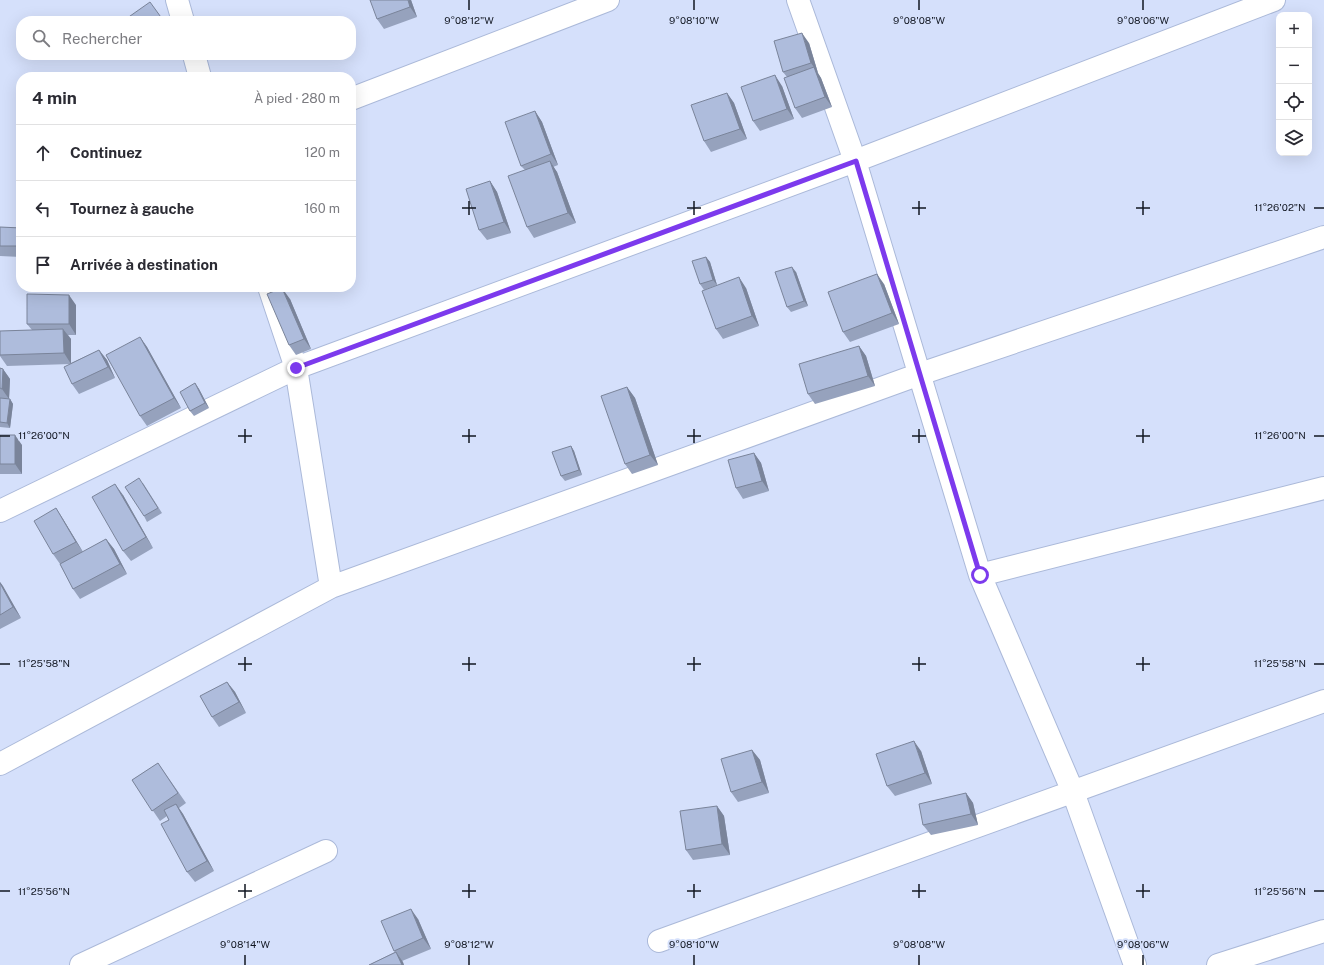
<!DOCTYPE html>
<html lang="fr">
<meta charset="utf-8">
<style>
body{margin:0;font-family:"Public Sans",sans-serif;background:#f7f7f7;color:#2b2b33}
.controls{position:absolute;right:12px;top:12px;display:grid;overflow:hidden;border-radius:8px;box-shadow:0 4px 16px #0002}
.controls button{width:36px;height:36px;display:grid;place-items:center;padding:0;border:0;border-bottom:1px solid #e1e1e2;background:#fff;color:#2b2b33;font:20px sans-serif}
.stop{position:absolute;width:12px;height:12px;margin:-9px;border:3px solid #7c3aed;border-radius:50%;background:#fff}
.stop.end{background:#7c3aed;border-color:#fff;box-shadow:0 1px 4px #0008}
.list{margin:0;padding:0;list-style:none}
h2{display:flex;justify-content:space-between;align-items:center;height:52px;margin:0;padding:0 16px;font-size:17px}
h2 small{font-size:13px;font-weight:400;color:#7c7c81}
.list li{display:grid;grid-template-columns:26px 1fr auto;gap:12px;align-items:center;box-sizing:border-box;height:56px;padding:0 16px;border-top:1px solid #e1e1e2}
.list b{display:block;font-size:15px;white-space:nowrap}
.list em{font-size:13px;font-style:normal;color:#7c7c81}
.icon{flex:none;width:22px;height:22px;fill:none;stroke:currentColor;stroke-width:2;stroke-linecap:round;stroke-linejoin:round}
.map{position:relative;flex:none;width:1324px;height:965px;overflow:hidden}
.search{position:absolute;background:#fff;box-shadow:0 4px 16px #0002;left:16px;top:16px;width:340px;height:44px;display:flex;align-items:center;gap:10px;box-sizing:border-box;padding:0 14px;border-radius:16px;color:#7c7c81;font-size:15px}
.panel{position:absolute;background:#fff;box-shadow:0 4px 16px #0002;left:16px;top:72px;width:340px;height:220px;border-radius:16px}
.map>svg:first-child{display:block}
.lines{fill:none;stroke-linecap:round;stroke-linejoin:round}
.minor-casing{stroke:#abb9d9;stroke-width:24}
.minor{stroke:#fff;stroke-width:22}
.wall{fill:#96a2bd}
.shaded-wall{fill:#7a849a}
.building{fill:#aebcdc;stroke:#7a849a}
.route{stroke:#7c3aed;stroke-width:5}
.ticks{fill:none;stroke:#121722;stroke-width:1.5}
.ticks-label{font-size:10px;text-anchor:middle;fill:#121722;stroke:#d5e0fb;stroke-width:4;stroke-linejoin:round;paint-order:stroke}
</style>
<div class="map">
<svg width="1324" height="965" viewBox="0 0 1324 965">
<rect width="100%" height="100%" fill="#d5e0fb"/>
<g class="lines">
<defs>
<path id="minor" d="M177 0 183 21
M798 0 855 161 980 575 1073 792 1135 965
M194 55 200 77
M351 99 608 0
M269 287 296 368 331 587
M0 511 296 368 855 161 1274 0
M980 575 1324 488
M0 764 331 587 920 374 1324 237
M659 941 1324 701
M81 965 326 851
M1218 965 1324 931"/>
</defs>
<use href="#minor" class="minor-casing"/>
<use href="#minor" class="minor"/>
</g>
<path class="wall" d="M411 0 417 17 384 29 377 19Z
M809 43 818 73 821 78 832 107 802 118 795 108 787 77 783 72Z
M782 86 794 119 760 131 753 121Z
M727 93 734 103 747 139 711 152 704 141Z
M535 111 542 122 558 165 553 167 557 172 576 223 534 238 527 227 525 170 521 166Z
M490 181 497 192 511 233 487 240 479 230Z
M0 227 21 228V257L0 256Z
M706 257 710 262 717 285 704 290 700 284Z
M796 272 808 306 791 312 787 307Z
M884 284 899 324 850 342 843 332Z
M746 288 759 326 723 339 716 329Z
M290 299 311 349 296 355 289 345Z
M76 305V335H68L71 339V363L99 350 107 360 115 378 79 394 72 384 71 364 7 366 0 356V331L32 330 27 324Z
M140 337 147 347 181 408 147 426 140 416Z
M859 346 866 356 875 386 815 404 808 394Z
M0 368 3 369 10 379 9 399H10L13 404 10 428 0 427Z
M195 383 199 389 209 408 194 416 190 411Z
M627 387 635 398 658 465 632 474 625 464Z
M0 435 22 445V474H0Z
M571 446 574 451 582 475 565 481 561 476Z
M754 453 761 463 769 491 743 499 736 488Z
M143 483 162 513 147 522 144 516Z
M123 495 153 548 131 561 123 551Z
M56 508 63 519 83 552 106 539 114 549 127 574 80 599 73 589 60 564 53 554Z
M0 582 21 618 0 629Z
M227 682 235 692 246 713 219 727 212 717Z
M752 750 760 760 769 793 738 802 731 792Z
M921 751 932 784 895 796 887 786Z
M158 763 186 803 179 808 183 814 214 871 195 882 187 872 167 816 160 821 132 780Z
M966 793 973 803 978 825 931 835 923 825Z
M717 806 724 816 730 855 693 860 686 850Z
M418 919 431 949 402 961 404 965H369L395 952 394 951Z"/>
<path class="shaded-wall" d="M408 0H411L417 17 410 7Z
M802 33 809 43 818 73 811 63Z
M814 67 821 78 832 107 825 97Z
M775 75 782 86 794 119 787 109Z
M727 93 734 103 747 139 740 129Z
M535 111 542 122 558 165 551 154Z
M550 161 557 172 576 223 568 213Z
M490 181 497 192 511 233 504 222Z
M706 257 710 262 717 285 713 280Z
M792 267 796 272 808 306 804 301Z
M877 274 884 284 899 324 892 313Z
M739 277 746 288 759 326 752 316Z
M282 288 290 299 311 349 304 339Z
M69 295 76 305V335L69 324Z
M63 329 71 339V364L64 353Z
M140 337 147 347 181 408 174 398Z
M859 346 866 356 875 386 868 376Z
M99 350 107 360 115 378 108 367Z
M3 369 10 379 9 399 2 389Z
M195 383 199 389 209 408 205 403Z
M627 387 635 398 658 465 650 455Z
M10 399 13 404 10 428 7 423Z
M15 435 22 445V474L15 464Z
M571 446 574 451 582 475 579 470Z
M754 453 761 463 769 491 762 481Z
M115 484 123 495 153 548 146 537Z
M56 508 63 519 83 552 76 542Z
M106 539 114 549 127 574 120 564Z
M0 582 3 586 21 618 13 607 0 583Z
M227 682 235 692 246 713 239 702Z
M914 741 921 751 932 784 925 773Z
M752 750 760 760 769 793 762 782Z
M966 793 973 803 978 825 971 814Z
M176 804 183 814 214 871 207 861Z
M717 806 724 816 730 855 722 844Z
M411 909 418 919 431 949 423 938Z
M396 952 403 962 404 965H402Z"/>
<path class="building" d="M370 0H408L410 7 377 19Z
M150 2 163 20 161 21H123Z
M802 33 811 63 783 72 774 41Z
M814 67 825 97 795 108 784 78Z
M775 75 787 109 753 121 741 87Z
M727 93 740 129 704 141 691 105Z
M535 111 551 154 521 166 505 122Z
M550 161 568 213 527 227 508 176Z
M490 181 504 222 479 230 466 189Z
M0 227 21 228V246H0Z
M706 257 713 280 700 284 692 261Z
M792 267 804 301 787 307 775 272Z
M877 274 892 313 843 332 828 292Z
M739 277 752 316 716 329 702 291Z
M282 288 304 339 289 345 267 294Z
M27 294 69 295V324H27Z
M63 329 64 353 0 355V331Z
M140 337 174 398 140 416 106 355Z
M859 346 868 376 808 394 799 364Z
M99 350 108 367 72 384 64 367Z
M0 368 3 369 2 389 0 388Z
M195 383 205 403 190 411 180 392Z
M627 387 650 455 625 464 601 396Z
M0 398 10 399 7 423 0 422Z
M0 435H15V464H0Z
M571 446 579 470 561 476 552 452Z
M754 453 762 481 736 488 728 460Z
M139 478 158 508 144 516 125 487Z
M115 484 146 537 123 551 92 497Z
M56 508 76 542 53 554 34 521Z
M106 539 120 564 73 589 60 564Z
M0 583 13 607 0 615Z
M227 682 239 702 212 717 200 696Z
M914 741 925 773 887 786 876 754Z
M752 750 762 782 731 792 721 759Z
M158 763 178 793 152 811 132 780Z
M966 793 971 814 923 825 919 804Z
M176 804 207 861 187 872 161 824 169 820 164 810Z
M717 806 722 844 686 850 680 811Z
M411 909 423 938 394 951 381 921Z
M396 952 402 965H369Z"/>
<g class="lines">
<path class="route" d="M296 368 856 161 980 575"/>
</g>
<path class="ticks" d="M469 0V10M694 0V10M919 0V10M1143 0V10M469 201V215M694 201V215M919 201V215M1143 201V215M462 208H476M687 208H701M912 208H926M1136 208H1150M1314 208H1324M245 429V443M469 429V443M694 429V443M919 429V443M1143 429V443M0 436H10M238 436H252M462 436H476M687 436H701M912 436H926M1136 436H1150M1314 436H1324M245 657V671M469 657V671M694 657V671M919 657V671M1143 657V671M0 664H10M238 664H252M462 664H476M687 664H701M912 664H926M1136 664H1150M1314 664H1324M245 884V898M469 884V898M694 884V898M919 884V898M1143 884V898M0 891H10M238 891H252M462 891H476M687 891H701M912 891H926M1136 891H1150M1314 891H1324M245 955V965M469 955V965M694 955V965M919 955V965M1143 955V965"/>
<g class="ticks-label">
<text x="469" y="24">9°08'12"W</text>
<text x="694" y="24">9°08'10"W</text>
<text x="919" y="24">9°08'08"W</text>
<text x="1143" y="24">9°08'06"W</text>
<text x="1280" y="211">11°26'02"N</text>
<text x="44" y="439">11°26'00"N</text>
<text x="1280" y="439">11°26'00"N</text>
<text x="44" y="667">11°25'58"N</text>
<text x="1280" y="667">11°25'58"N</text>
<text x="44" y="895">11°25'56"N</text>
<text x="1280" y="895">11°25'56"N</text>
<text x="245" y="948">9°08'14"W</text>
<text x="469" y="948">9°08'12"W</text>
<text x="694" y="948">9°08'10"W</text>
<text x="919" y="948">9°08'08"W</text>
<text x="1143" y="948">9°08'06"W</text>
</g>
</svg>
<div class="controls">
<button>+</button>
<button>−</button>
<button><svg class="icon" aria-label="locate" viewBox="0 0 24 24"><circle cx="12" cy="12" r="6"/><path d="M12 2v4M12 18v4M2 12h4M18 12h4"/></svg></button>
<button><svg class="icon" aria-label="layers" viewBox="0 0 24 24"><path d="M12 4l9 5-9 5-9-5zM3 14l9 5 9-5"/></svg></button>
</div>
<div class="stop" style="left:980px;top:575px"></div>
<div class="stop end" style="left:296px;top:368px"></div>
<div class="search"><svg class="icon" aria-label="search" viewBox="0 0 24 24"><circle cx="10" cy="10" r="6"/><path d="M15 15l6 6"/></svg>Rechercher</div>
<section class="panel">
<h2>4 min<small>À pied · 280 m</small></h2>
<ul class="list">
<li><svg class="icon" aria-label="ahead" viewBox="0 0 24 24"><path d="M12 20V5M6 11l6-6 6 6"/></svg><div><b>Continuez</b></div><em>120 m</em></li>
<li><svg class="icon" aria-label="left" viewBox="0 0 24 24"><path d="M17 20v-9H6M10 6l-5 5 5 5"/></svg><div><b>Tournez à gauche</b></div><em>160 m</em></li>
<li><svg class="icon" aria-label="arrive" viewBox="0 0 24 24"><path d="M6 21V4h12l-3 4 3 4H6"/></svg><div><b>Arrivée à destination</b></div></li>
</ul>
</section>
</div>
